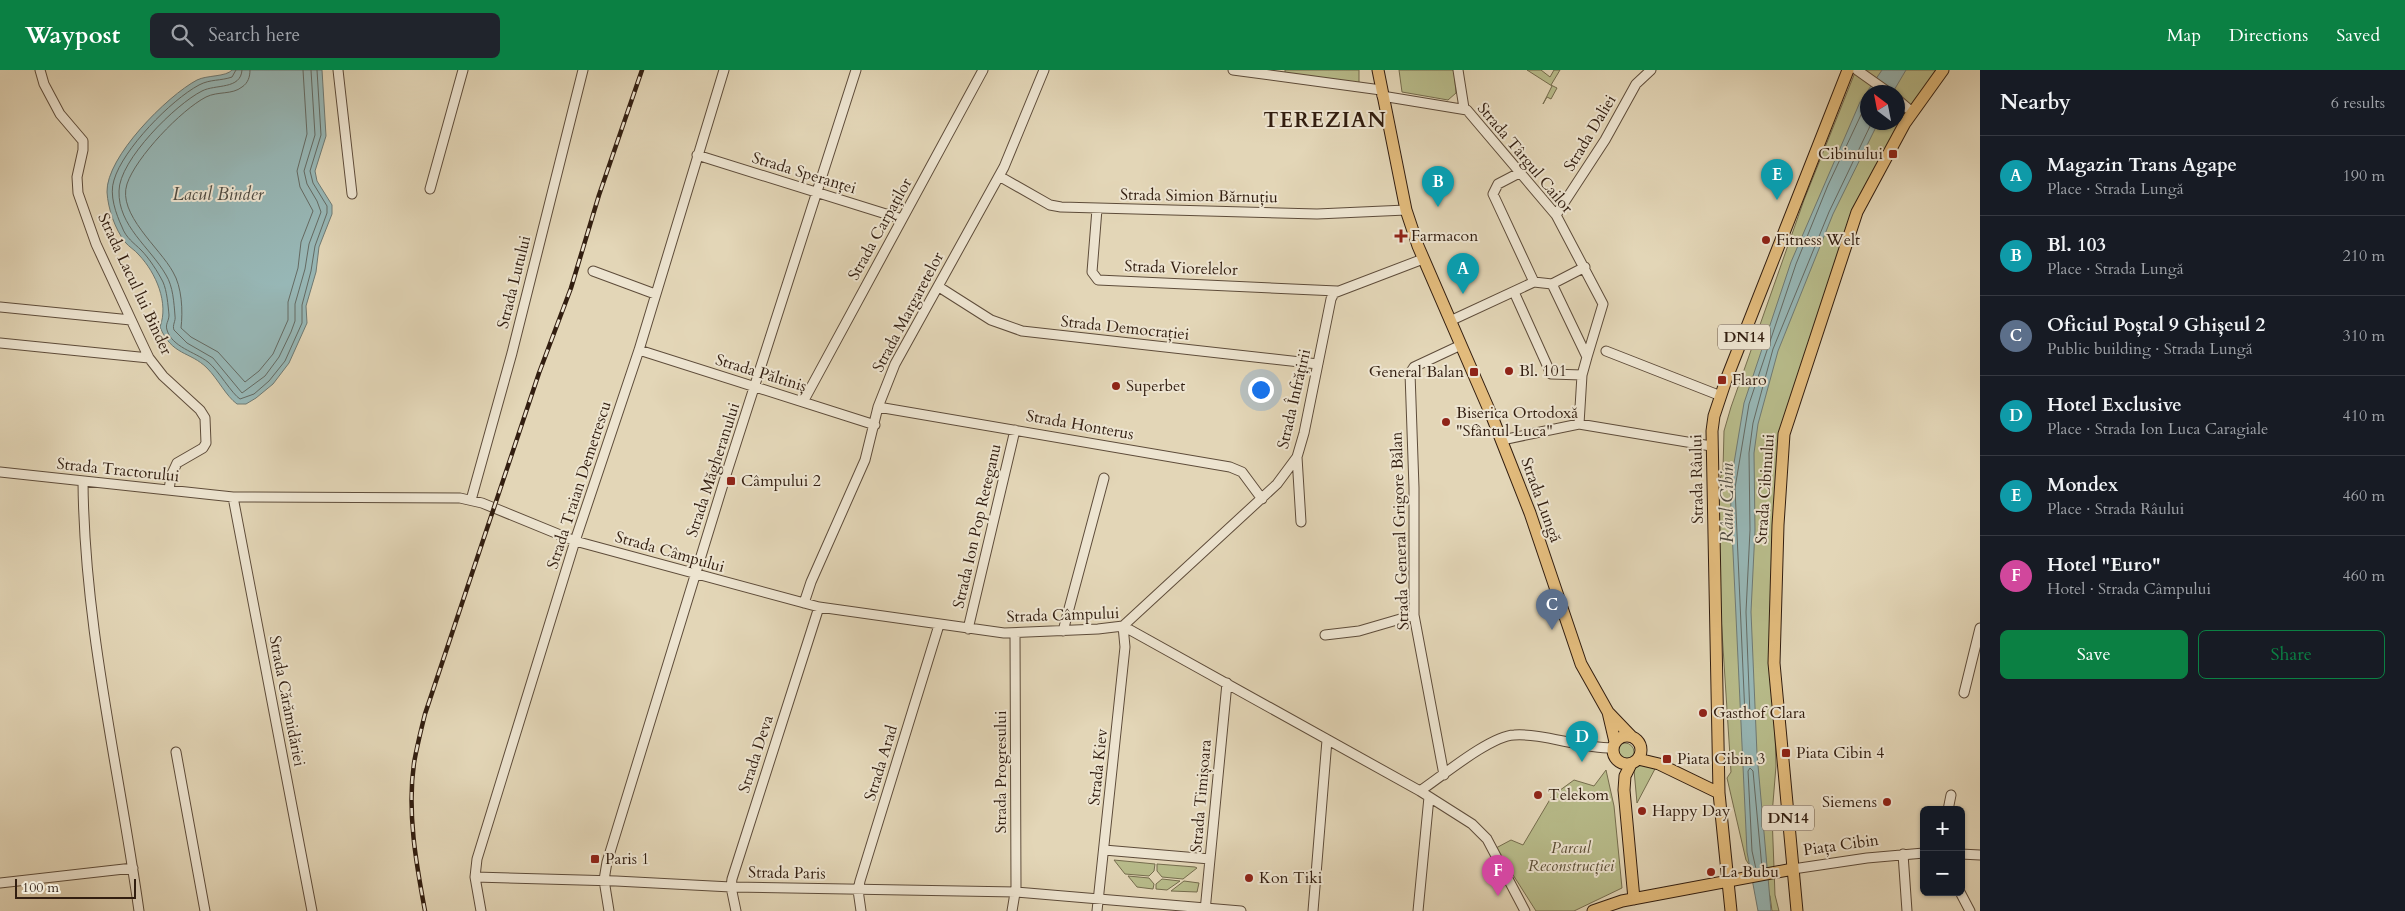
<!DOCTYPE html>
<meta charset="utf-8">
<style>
body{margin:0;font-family:Cardo,serif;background:#20242c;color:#f1f3f6}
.controls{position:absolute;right:15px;bottom:15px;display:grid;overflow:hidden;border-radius:8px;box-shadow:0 1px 4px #0004}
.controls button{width:45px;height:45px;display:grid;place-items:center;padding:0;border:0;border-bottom:1px solid #363941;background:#171b24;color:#f1f3f6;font:25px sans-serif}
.compass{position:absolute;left:1860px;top:15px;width:45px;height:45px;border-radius:50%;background:#171b24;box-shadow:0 1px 4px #0004;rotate:328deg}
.scale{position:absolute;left:15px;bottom:12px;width:121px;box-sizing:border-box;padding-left:5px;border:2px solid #321e10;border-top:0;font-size:14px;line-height:18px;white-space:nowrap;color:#321e10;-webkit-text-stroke:4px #ede4d0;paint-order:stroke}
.you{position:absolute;left:1260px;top:319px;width:18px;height:18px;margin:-12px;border:4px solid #fff;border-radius:50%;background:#1a73e8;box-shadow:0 0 0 8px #1a73e833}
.badge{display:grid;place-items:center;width:32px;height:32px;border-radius:50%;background:#0b8043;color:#fff;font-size:16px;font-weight:700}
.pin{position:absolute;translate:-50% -41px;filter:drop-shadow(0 1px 2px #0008)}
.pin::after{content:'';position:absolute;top:26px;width:18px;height:15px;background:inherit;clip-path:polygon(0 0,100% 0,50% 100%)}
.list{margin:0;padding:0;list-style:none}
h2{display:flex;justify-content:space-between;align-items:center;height:65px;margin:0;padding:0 20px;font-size:21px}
h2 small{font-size:16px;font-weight:400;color:#9ea1a6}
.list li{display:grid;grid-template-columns:32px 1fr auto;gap:15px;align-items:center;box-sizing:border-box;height:80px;padding:0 20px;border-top:1px solid #363941}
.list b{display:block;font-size:19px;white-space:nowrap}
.list p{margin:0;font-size:16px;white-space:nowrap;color:#9ea1a6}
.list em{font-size:16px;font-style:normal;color:#9ea1a6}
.actions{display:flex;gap:10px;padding:15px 20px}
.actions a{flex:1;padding:11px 0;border:1px solid #0b8043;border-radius:8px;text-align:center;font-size:18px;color:#0b8043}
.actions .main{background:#0b8043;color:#fff}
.icon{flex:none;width:28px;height:28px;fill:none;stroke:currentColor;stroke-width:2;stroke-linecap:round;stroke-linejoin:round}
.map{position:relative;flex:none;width:1980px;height:841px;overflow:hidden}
header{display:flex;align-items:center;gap:30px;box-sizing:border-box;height:70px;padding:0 25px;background:#0b8043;color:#fff}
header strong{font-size:24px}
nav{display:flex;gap:28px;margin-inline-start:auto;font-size:18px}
.search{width:350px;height:45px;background:#20242c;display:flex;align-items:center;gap:12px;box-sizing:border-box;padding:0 18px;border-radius:8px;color:#9ea1a6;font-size:19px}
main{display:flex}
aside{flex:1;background:#171b24}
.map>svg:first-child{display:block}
.green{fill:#b8bc8b;stroke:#756d4e;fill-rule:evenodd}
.water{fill:#97b7b6;stroke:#6f7a74}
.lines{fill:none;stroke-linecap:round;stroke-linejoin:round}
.shore{stroke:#646a63;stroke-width:1}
.minor-casing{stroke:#5e4c3a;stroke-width:11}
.major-casing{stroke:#321e10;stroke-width:13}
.minor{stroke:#ede4d0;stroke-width:9}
.major{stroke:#e2bb7c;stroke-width:11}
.rail-casing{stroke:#321e10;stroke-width:4.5}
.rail{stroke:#ede4d0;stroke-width:2.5;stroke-dasharray:8;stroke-linecap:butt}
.poi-dot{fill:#8f2418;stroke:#ede4d0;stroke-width:2}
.labels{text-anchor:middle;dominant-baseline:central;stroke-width:4;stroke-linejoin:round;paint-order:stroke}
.shield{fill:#ede4d0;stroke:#6a594a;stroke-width:1}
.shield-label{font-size:15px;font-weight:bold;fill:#321e10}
.street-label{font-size:16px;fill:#321e10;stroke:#ede4d0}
.poi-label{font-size:16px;fill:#321e10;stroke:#ede4d0;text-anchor:start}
.park-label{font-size:16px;font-style:italic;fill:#5a4d35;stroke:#ede4d0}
.water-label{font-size:18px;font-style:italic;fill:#504c42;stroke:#ede4d0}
.district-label{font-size:21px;font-weight:bold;letter-spacing:1px;fill:#321e10;stroke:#ede4d0}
</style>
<header>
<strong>Waypost</strong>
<div class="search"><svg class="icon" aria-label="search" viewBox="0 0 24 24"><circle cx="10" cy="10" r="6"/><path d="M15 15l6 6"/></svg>Search here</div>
<nav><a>Map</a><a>Directions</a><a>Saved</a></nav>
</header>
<main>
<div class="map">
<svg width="1980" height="841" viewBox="0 0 1980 841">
<rect width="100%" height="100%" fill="#e3d6b7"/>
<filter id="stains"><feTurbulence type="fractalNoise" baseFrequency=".004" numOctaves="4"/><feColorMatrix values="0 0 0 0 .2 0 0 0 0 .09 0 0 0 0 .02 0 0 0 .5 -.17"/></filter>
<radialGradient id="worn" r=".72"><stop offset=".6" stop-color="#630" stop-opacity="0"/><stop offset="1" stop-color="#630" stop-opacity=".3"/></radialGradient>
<path class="green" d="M1285 0H1359V14L1285 4Z
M1399 0H1454L1456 23 1448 30 1402 22Z
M1527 0H1541L1550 7 1554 0H1560L1551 15 1557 18 1551 29 1547 27 1543 34 1552 16Z
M1856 0H1937L1912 34 1857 142 1784 364 1773 593 1776 696 1772 745 1775 825 1779 841H1772L1770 826 1746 790 1727 708 1731 702 1721 546 1717 418 1723 400 1724 361 1731 337 1804 130ZM1868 22H1898V52H1868Z
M1616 682a9 9 0 1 1 18 0a9 9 0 1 1-18 0Z
M1639 693 1656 697 1637 733 1634 700Z
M1606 700 1614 736 1622 818 1574 841H1536L1496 778 1511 770 1523 775 1552 726 1574 710 1594 716Z
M1114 790 1155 794 1154 801 1149 806 1125 804Z
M1157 794 1195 797 1197 798 1183 809 1162 807 1157 801Z
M1128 806 1149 808 1154 814 1153 819 1137 817Z
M1162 809 1180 811 1167 820 1156 819V814Z
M1184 811 1199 813 1197 822 1171 821Z"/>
<path class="water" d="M232 0H322L326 66 315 101 317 111 332 135V144L319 177 316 202 306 236 307 253 289 293 273 314 256 328 246 334H237C226 326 218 309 207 298 190 281 172 286 160 257 169 233 156 203 139 185 135 180 129 177 125 172 115 159 108 139 107 122 106 87 167 26 197 10 207 5 226 7 232 0Z
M1882 0H1906L1893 22H1868V52L1878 53 1833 144 1778 281 1758 354 1754 383 1755 460 1751 542 1757 684 1771 841H1758L1747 782 1730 417 1744 333 1791 192 1860 32Z"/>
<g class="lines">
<path class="shore" d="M236 0 232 7C221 11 210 9 199 15 171 30 123 79 114 110 109 125 116 144 122 157 126 168 134 173 141 180 149 188 158 202 163 212 167 221 168 235 169 245 169 251 165 254 167 260 172 277 195 282 208 292 218 300 232 324 240 329L254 324 269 311 285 291 302 253V235L311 201 315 176 327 143V136L313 113 310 101 321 65 317 0
M242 0C241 20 215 14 202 21 176 34 119 90 119 121 118 156 150 177 166 205 173 216 174 233 175 246 176 251 172 255 174 260L187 273 213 288 242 323 265 306 279 287 291 262 295 251V234L305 199 309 174 321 142 317 131 307 114 304 101 315 65 311 0
M250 0C250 7 248 13 242 17 232 25 218 21 206 27 181 40 136 87 127 114 117 144 160 178 173 202 182 217 183 241 181 258L191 267 218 282 245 312 259 301 273 284 288 250V232L298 198 301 172 313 141 300 117 297 101 307 64 303 0
M1868 30 1828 115 1796 194 1749 334 1735 418 1745 646 1747 648 1750 646 1746 542 1750 460 1749 383 1753 353 1773 279 1829 142 1872 52
M1756 799 1752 781 1748 701 1750 698 1753 701 1762 798"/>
<defs>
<path id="minor" d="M40 0 44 14 60 44 83 71V80L77 107 78 123 96 174 140 269 149 288 163 306 200 340 205 348 206 373 203 378 177 393 171 406 169 420
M338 0 352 124
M1233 0 1381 20
M1458 0 1464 38
M1857 0 1888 22
M1382 26 1467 40 1556 145 1603 234 1587 287
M1898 30 1912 42
M697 85 902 149
M1521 102 1498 114 1493 124 1534 212 1552 214 1587 287 1582 305 1579 354
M999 106 1050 135 1061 137 1317 144 1406 140
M430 119 463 0
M1097 139 1092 202 1098 210 1337 221
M1556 145 1605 70 1636 14 1651 0
M593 201 655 224
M1552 214 1585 197
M939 217 991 250 1022 261 1318 294
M1514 222 1551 304 1582 305
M0 237 131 250
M1450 251 1534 212
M0 273 149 288
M639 280 875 355
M1606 281 1721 326
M803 332 983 0
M878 337 1230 397 1242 402 1262 429
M1502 370 1579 354 1711 376
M1297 387 1301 452
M0 402 233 427 460 428 482 433 575 471 819 537 1004 563 1098 559 1123 556 1420 721 1472 754 1487 769 1525 841
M83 411C84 556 119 698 139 841
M233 427 312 841
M471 430 512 283 583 0
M804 533 811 512 865 390 878 337 895 294 1004 97 1044 0
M968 559 1015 360
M1063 561 1104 408
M1325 565 1359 561 1414 545
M1964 623 1980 558
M176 682 205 841
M1444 705 1414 545V418L1410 303 1414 297 1461 275
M1420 721C1441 707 1490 666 1514 665 1543 663 1580 678 1612 678
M1948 740 1951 725
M1104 780 1210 789
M1903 784 1907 841
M1961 784 1980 785
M1793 799 1867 788 1924 783
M475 807 616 811 731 817 1016 822 1241 841
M0 813 133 798
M1960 822 1970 841
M481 841 475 807 477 789 575 471 639 280 724 0
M609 841 604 810 607 792 725 408 856 0
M736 841 731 817 732 809 819 537
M861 841 858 820 860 811 939 555
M1012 841 1016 817 1015 563
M1097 841 1125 577 1123 556 1277 414 1297 387 1304 363 1331 229 1334 223 1423 189
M1205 841 1227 613
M1313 841 1327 670
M1418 841 1429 727"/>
<path id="major" d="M1378 0 1406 140 1418 176 1493 349 1530 443 1581 594 1608 642 1631 666
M1608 642 1615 672
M1613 680a14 14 0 1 1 28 0a14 14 0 1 1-28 0Z
M1638 689 1659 694 1719 723
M1631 694 1625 706 1624 720 1634 829
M1593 841 1622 831 1793 799
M1731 841 1719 723 1712 361 1714 346 1726 310 1848 0
M1797 841 1774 593 1778 455 1784 364 1857 142 1905 53 1943 0"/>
</defs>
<use href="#minor" class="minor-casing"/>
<use href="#major" class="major-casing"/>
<use href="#minor" class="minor"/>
<use href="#major" class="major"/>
<defs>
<path id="rail" d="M425 841C416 793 407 742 414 693 417 676 421 660 425 644L539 303 571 218 599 125 642 0"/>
</defs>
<use href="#rail" class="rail-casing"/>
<use href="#rail" class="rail"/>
</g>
<g class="poi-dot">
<rect x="1888" y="79" width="10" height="10" rx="2.5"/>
<path d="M1398.5 158.5h5v5h5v5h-5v5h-5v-5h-5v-5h5z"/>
<circle cx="1766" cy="170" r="5"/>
<circle cx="1509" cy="301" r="5"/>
<rect x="1469" y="297" width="10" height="10" rx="2.5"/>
<rect x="1717" y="305" width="10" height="10" rx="2.5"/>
<circle cx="1116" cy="316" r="5"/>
<circle cx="1446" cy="352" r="5"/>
<rect x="726" y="406" width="10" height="10" rx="2.5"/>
<circle cx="1703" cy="643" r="5"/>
<rect x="1781" y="678" width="10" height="10" rx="2.5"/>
<rect x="1662" y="684" width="10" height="10" rx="2.5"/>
<circle cx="1538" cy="725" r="5"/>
<circle cx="1887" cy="732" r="5"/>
<circle cx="1642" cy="741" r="5"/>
<rect x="590" y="784" width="10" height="10" rx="2.5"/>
<circle cx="1711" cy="802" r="5"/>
<circle cx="1249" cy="808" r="5"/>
</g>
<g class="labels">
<g class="shield">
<rect x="1718" y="254.5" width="52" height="25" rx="4"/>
<rect x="1762" y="735.5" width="52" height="25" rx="4"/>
</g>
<g class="shield-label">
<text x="1744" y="267">DN14</text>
<text x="1788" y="748">DN14</text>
</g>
<g class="street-label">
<text transform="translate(1590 63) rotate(-59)">Strada Daliei</text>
<text transform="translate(1525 88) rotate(50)">Strada Târgul Cailor</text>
<text transform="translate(804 103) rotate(17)">Strada Speranței</text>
<text transform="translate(1199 126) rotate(1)">Strada Simion Bărnuțiu</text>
<text transform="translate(880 159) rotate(-61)">Strada Carpaților</text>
<text transform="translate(1181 198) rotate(2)">Strada Viorelelor</text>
<text transform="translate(514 212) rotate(-76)">Strada Lutului</text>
<text transform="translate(135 214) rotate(65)">Strada Lacul lui Binder</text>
<text transform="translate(908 242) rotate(-62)">Strada Margaretelor</text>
<text transform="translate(1125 258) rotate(6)">Strada Democrației</text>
<text transform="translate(761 303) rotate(17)">Strada Păltiniș</text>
<text transform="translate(1294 329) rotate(-77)">Strada Înfrățirii</text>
<text transform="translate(1080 355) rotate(10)">Strada Honterus</text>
<text transform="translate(118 400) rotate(6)">Strada Tractorului</text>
<text transform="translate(713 400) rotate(-72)">Strada Măgheranului</text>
<text transform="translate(1697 409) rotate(-91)">Strada Râului</text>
<text transform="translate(579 415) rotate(-72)">Strada Traian Demetrescu</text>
<text transform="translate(1765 419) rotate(-86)">Strada Cibinului</text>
<text transform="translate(1541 430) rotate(70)">Strada Lungă</text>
<text transform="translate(977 456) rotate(-77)">Strada Ion Pop Reteganu</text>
<text transform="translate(1400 461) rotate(-92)">Strada General Grigore Bălan</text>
<text transform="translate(670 482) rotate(16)">Strada Câmpului</text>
<text transform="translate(1063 545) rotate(-2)">Strada Câmpului</text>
<text transform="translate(287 631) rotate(79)">Strada Cărămidăriei</text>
<text transform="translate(756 684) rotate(-72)">Strada Deva</text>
<text transform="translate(881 693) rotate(-73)">Strada Arad</text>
<text transform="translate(1098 697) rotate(-84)">Strada Kiev</text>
<text transform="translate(1001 702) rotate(-90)">Strada Progresului</text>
<text transform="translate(1201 726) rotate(-85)">Strada Timișoara</text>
<text transform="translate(1841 775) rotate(-8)">Piața Cibin</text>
<text transform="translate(787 803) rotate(1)">Strada Paris</text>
</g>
<g class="poi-label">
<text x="1883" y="84" text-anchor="end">Cibinului</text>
<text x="1411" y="166">Farmacon</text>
<text x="1776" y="170">Fitness Welt</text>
<text x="1519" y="301">Bl. 101</text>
<text x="1464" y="302" text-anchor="end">General Balan</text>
<text x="1732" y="310">Flaro</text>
<text x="1126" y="316">Superbet</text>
<text x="1456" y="343">Biserica Ortodoxă<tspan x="1456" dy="18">"Sfântul Luca"</tspan></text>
<text x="741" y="411">Câmpului 2</text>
<text x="1713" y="643">Gasthof Clara</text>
<text x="1796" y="683">Piata Cibin 4</text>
<text x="1677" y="689">Piata Cibin 3</text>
<text x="1548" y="725">Telekom</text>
<text x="1877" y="732" text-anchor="end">Siemens</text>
<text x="1652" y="741">Happy Day</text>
<text x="605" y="789">Paris 1</text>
<text x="1721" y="802">La Bubu</text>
<text x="1259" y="808">Kon Tiki</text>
</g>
<g class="park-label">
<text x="1571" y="778">Parcul<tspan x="1571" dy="18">Reconstrucției</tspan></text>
</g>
<g class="water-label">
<text x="218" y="124">Lacul Binder</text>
<text transform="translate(1727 433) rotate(-90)">Râul Cibin</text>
</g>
<g class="district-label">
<text x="1325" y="50">TEREZIAN</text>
</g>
</g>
<rect width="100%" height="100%" filter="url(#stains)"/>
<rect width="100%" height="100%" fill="url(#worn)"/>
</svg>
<div class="controls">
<button>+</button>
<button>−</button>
</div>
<svg class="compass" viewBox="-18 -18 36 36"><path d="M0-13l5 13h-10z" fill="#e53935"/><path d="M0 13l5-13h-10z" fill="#9ea1a6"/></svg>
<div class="scale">100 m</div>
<div class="you"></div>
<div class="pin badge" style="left:1463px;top:224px;background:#0f9aa8">A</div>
<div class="pin badge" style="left:1438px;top:137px;background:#0f9aa8">B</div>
<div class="pin badge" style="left:1552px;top:560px;background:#5c6f8a">C</div>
<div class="pin badge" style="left:1582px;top:692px;background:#0f9aa8">D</div>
<div class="pin badge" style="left:1777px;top:130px;background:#0f9aa8">E</div>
<div class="pin badge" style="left:1498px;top:826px;background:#d1479c">F</div>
</div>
<aside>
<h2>Nearby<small>6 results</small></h2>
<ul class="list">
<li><span class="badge" style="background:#0f9aa8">A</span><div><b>Magazin Trans Agape</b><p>Place · Strada Lungă</p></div><em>190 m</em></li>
<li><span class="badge" style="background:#0f9aa8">B</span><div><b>Bl. 103</b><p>Place · Strada Lungă</p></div><em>210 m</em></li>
<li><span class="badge" style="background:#5c6f8a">C</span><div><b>Oficiul Poștal 9 Ghișeul 2</b><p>Public building · Strada Lungă</p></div><em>310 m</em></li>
<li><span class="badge" style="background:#0f9aa8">D</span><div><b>Hotel Exclusive</b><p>Place · Strada Ion Luca Caragiale</p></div><em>410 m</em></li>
<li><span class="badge" style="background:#0f9aa8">E</span><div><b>Mondex</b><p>Place · Strada Râului</p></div><em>460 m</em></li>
<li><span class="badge" style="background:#d1479c">F</span><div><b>Hotel &quot;Euro&quot;</b><p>Hotel · Strada Câmpului</p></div><em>460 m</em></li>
</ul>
<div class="actions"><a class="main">Save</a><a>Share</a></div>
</aside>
</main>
